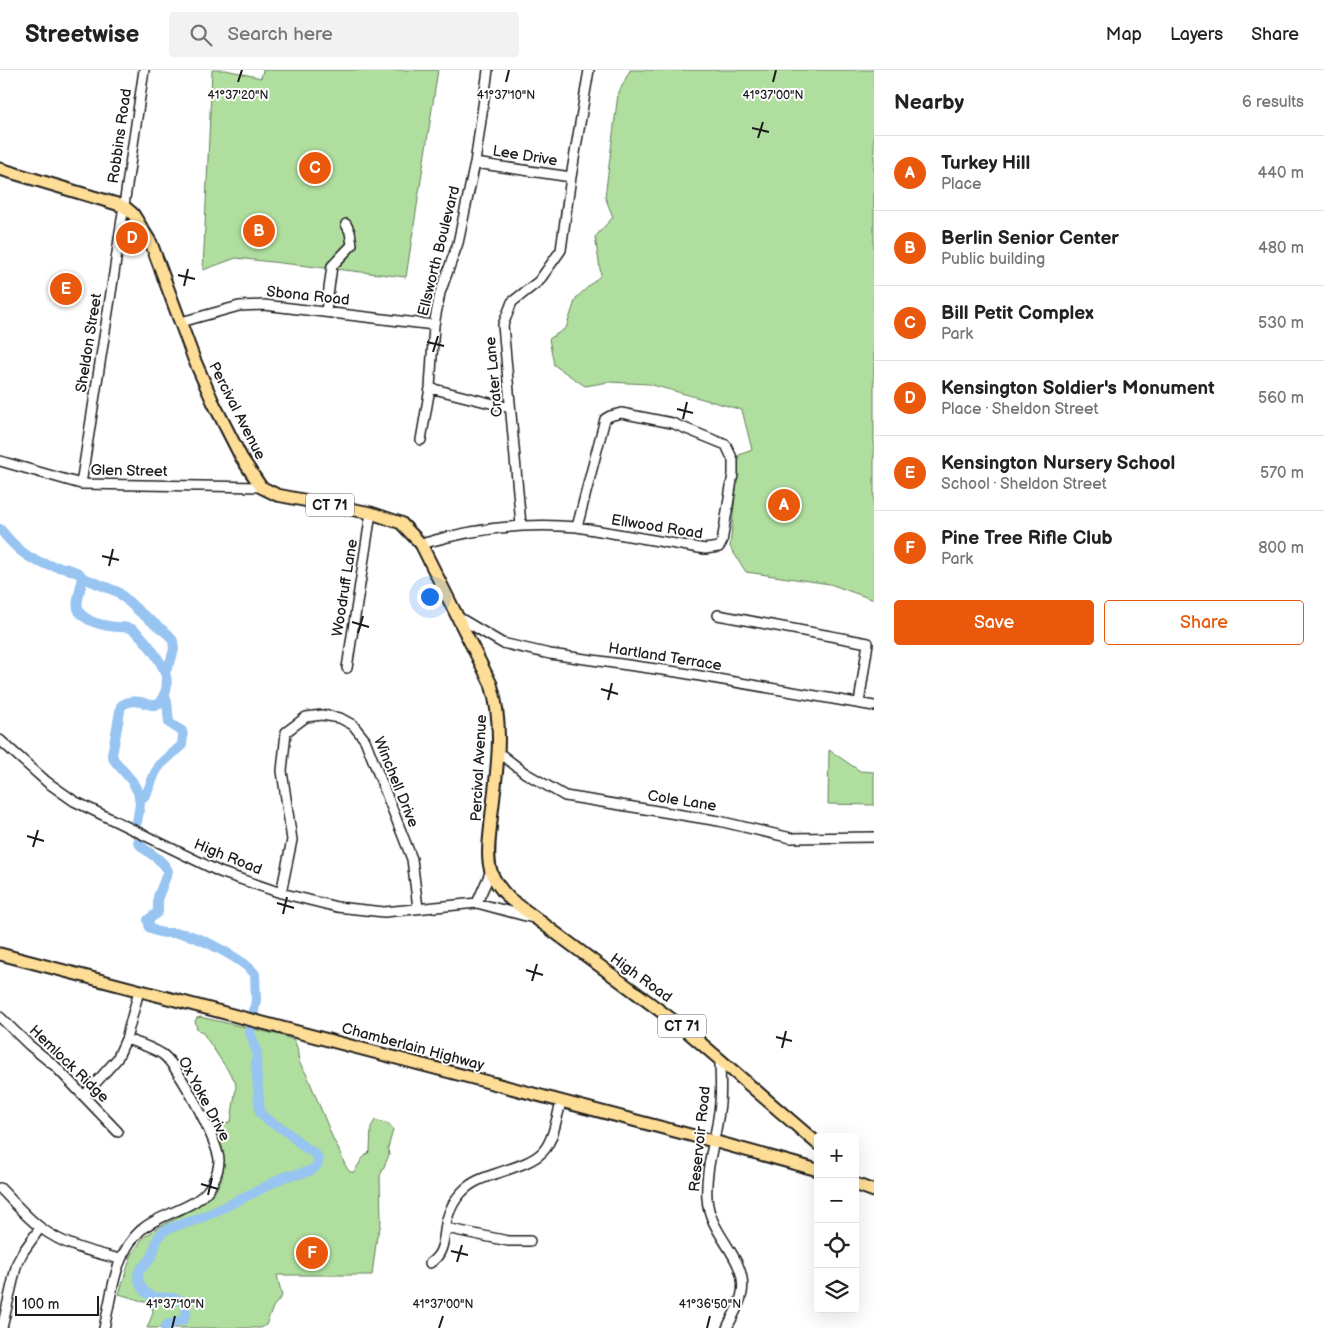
<!DOCTYPE html>
<meta charset="utf-8">
<style>
body{margin:0;font-family:"Balsamiq Sans",sans-serif;background:#f2f2f2;color:#222}
.controls{position:absolute;right:15px;bottom:15px;display:grid;overflow:hidden;border-radius:5px;box-shadow:0 5px 20px #0002}
.controls button{width:45px;height:45px;display:grid;place-items:center;padding:0;border:0;border-bottom:1px solid #e0e0e0;background:#fff;color:#222;font:25px sans-serif}
.scale{position:absolute;left:15px;bottom:12px;width:84px;box-sizing:border-box;padding-left:5px;border:2px solid #1c1c1c;border-top:0;font-size:14px;line-height:18px;white-space:nowrap;color:#1c1c1c;-webkit-text-stroke:4px #fff;paint-order:stroke}
.you{position:absolute;left:429px;top:526px;width:18px;height:18px;margin:-12px;border:4px solid #fff;border-radius:50%;background:#1a73e8;box-shadow:0 0 0 8px #1a73e833}
.badge{display:grid;place-items:center;width:32px;height:32px;border-radius:50%;background:#ea580c;color:#fff;font-size:16px;font-weight:700}
.pin{position:absolute;translate:-50% -50%;border:2px solid #fff;box-shadow:0 1px 5px #0006}
.list{margin:0;padding:0;list-style:none}
h2{display:flex;justify-content:space-between;align-items:center;height:65px;margin:0;padding:0 20px;font-size:21px}
h2 small{font-size:16px;font-weight:400;color:#767676}
.list li{display:grid;grid-template-columns:32px 1fr auto;gap:15px;align-items:center;box-sizing:border-box;height:75px;padding:0 20px;border-top:1px solid #e0e0e0}
.list b{display:block;font-size:19px;white-space:nowrap}
.list p{margin:0;font-size:16px;white-space:nowrap;color:#767676}
.list em{font-size:16px;font-style:normal;color:#767676}
.actions{display:flex;gap:10px;padding:15px 20px}
.actions a{flex:1;padding:11px 0;border:1px solid #ea580c;border-radius:5px;text-align:center;font-size:18px;color:#ea580c}
.actions .main{background:#ea580c;color:#fff}
.icon{flex:none;width:28px;height:28px;fill:none;stroke:currentColor;stroke-width:2;stroke-linecap:round;stroke-linejoin:round}
.map{position:relative;flex:none;width:874px;height:1258px;overflow:hidden}
header{display:flex;align-items:center;gap:30px;box-sizing:border-box;height:70px;padding:0 25px;background:#fff;border-bottom:1px solid #e0e0e0}
header strong{font-size:24px}
nav{display:flex;gap:28px;margin-inline-start:auto;font-size:18px}
.search{width:350px;height:45px;background:#f2f2f2;display:flex;align-items:center;gap:12px;box-sizing:border-box;padding:0 18px;border-radius:5px;color:#767676;font-size:19px}
main{display:flex}
aside{flex:1;background:#fff}
.map>svg:first-child{display:block}
.green{fill:#afde9e;stroke:#667d5d}
.lines{fill:none;stroke-linecap:round;stroke-linejoin:round}
.river{stroke:#97c4f1;stroke-width:10}
.minor-casing{stroke:#1c1c1c;stroke-width:12}
.major-casing{stroke:#1c1c1c;stroke-width:15}
.minor{stroke:#fff;stroke-width:9}
.major{stroke:#fedd96;stroke-width:11}
.ticks{fill:none;stroke:#1c1c1c;stroke-width:2}
.labels{text-anchor:middle;dominant-baseline:central;stroke-width:4;stroke-linejoin:round;paint-order:stroke}
.shield{fill:#fff;stroke:#606060;stroke-width:1}
.shield-label{font-size:14px;font-weight:bold;fill:#1c1c1c}
.street-label{font-size:15px;fill:#1c1c1c;stroke:#fff}
.ticks-label{font-size:12px;text-anchor:middle;fill:#1c1c1c;stroke:#fff;stroke-width:4;stroke-linejoin:round;paint-order:stroke}
</style>
<header>
<strong>Streetwise</strong>
<div class="search"><svg class="icon" aria-label="search" viewBox="0 0 24 24"><circle cx="10" cy="10" r="6"/><path d="M15 15l6 6"/></svg>Search here</div>
<nav><a>Map</a><a>Layers</a><a>Share</a></nav>
</header>
<main>
<div class="map">
<svg width="874" height="1258" viewBox="0 0 874 1258">
<rect width="100%" height="100%" fill="#fff"/>
<filter id="ink" filterUnits="userSpaceOnUse"><feTurbulence type="fractalNoise" baseFrequency=".02" numOctaves="2"/><feDisplacementMap in="SourceGraphic" scale="10" xChannelSelector="R" yChannelSelector="G"/><feConvolveMatrix kernelMatrix="1 2 1 2 8 2 1 2 1" color-interpolation-filters="sRGB"/></filter>
<g filter="url(#ink)">
<path class="green" d="M212 0H226L261 8 263 0H438L406 207 236 188 203 200Z
M630 0H874V530L830 514 746 502 730 477 739 385 752 380 742 340 649 314 609 312 585 316 554 295 549 269 566 258 576 228 601 205 595 167 613 147 605 127 618 24Z
M829 680 860 701 874 702V735L828 734Z
M200 947 280 965 294 970 297 977 299 992 307 1005 334 1071C341 1081 342 1093 350 1102H354L362 1089 370 1081 371 1057 375 1050 389 1054 393 1060 388 1078 389 1085 380 1106 381 1150 380 1158 377 1166 372 1205H277L282 1226 273 1237 266 1255 261 1258H147L153 1243 152 1234 119 1224 131 1186 143 1168 157 1158 179 1147 215 1122 222 1108 223 1099 222 1077 217 1062 218 1058 231 1051 236 1017 235 1011 203 963 197 959 195 951 197 948Z"/>
<g class="lines">
<path class="river" d="M0 459C14 476 27 490 49 495 60 498 71 498 80 504 86 516 71 533 81 544 90 553 105 556 117 557 122 557 128 557 132 559 143 565 163 593 166 606 168 613 166 625 161 632 152 642 138 623 121 636L112 685 114 690 132 711 138 722 140 734 137 752
M81 507 118 522 141 543 169 565 173 571 174 579 171 590 165 602
M140 729 146 725 155 703 160 695 182 675 183 666 182 661 169 653 167 632 164 624
M138 772C142 781 162 787 168 801L158 827V842L148 850 150 858C161 866 172 861 184 864 202 868 244 890 255 904L256 930 250 962 257 983 256 996 260 1042C265 1051 276 1054 284 1060 294 1066 300 1076 311 1081 314 1083 317 1085 318 1089 320 1104 293 1104 284 1107 275 1111 266 1117 257 1121 236 1131 216 1142 195 1150 185 1154 171 1156 163 1162 154 1169 156 1181 150 1189 143 1198 134 1201 140 1214 151 1238 172 1220 185 1234L186 1243 183 1250 167 1255 165 1258"/>
<defs>
<path id="minor" d="M475 93 571 107
M326 241 332 196 352 175 350 162 346 154
M181 252 239 236 264 235 434 255
M430 318 510 338
M621 343 672 353 726 375 733 390V404L722 472 719 477 705 479 577 457 605 349 610 346Z
M421 370 430 318 434 255 440 223 458 173 475 93 488 0
M0 391 81 414 261 417
M81 414 113 210 144 0
M521 455 503 255 512 232 539 211 561 180 571 107 589 0
M421 474C472 459 524 452 577 457
M718 545 868 573 859 633
M458 547 502 573 550 584 677 602 874 636
M347 598 371 443
M0 670 47 712 74 731 220 802 281 823 337 837 384 842 477 833 533 848
M498 682 525 703 565 726 719 751 791 768 874 767
M281 823 292 770 282 701 286 662 306 647 322 645 340 648 353 655 365 670 412 789 418 838
M477 833 491 801
M0 947 29 975 55 996 118 1062
M720 991C720 1007 722 1024 719 1041 716 1069 705 1098 707 1128 709 1165 748 1188 742 1223 740 1235 732 1247 727 1258
M84 1026 117 989 126 969 139 921
M0 1118C13 1131 26 1147 41 1158 65 1176 92 1182 120 1189
M446 1158 508 1171H530
M430 1193C446 1183 443 1165 447 1149 450 1139 455 1129 462 1122 471 1112 483 1108 495 1104 548 1086 548 1086 561 1032
M2 1258 17 1193 23 1182 40 1158
M104 1258C112 1225 114 1184 141 1160 162 1141 200 1140 213 1112 216 1106 219 1098 219 1090 218 1072 177 993 162 984 151 977 138 973 126 969"/>
<path id="major" d="M0 99 117 134 126 138 133 144 151 173 194 289 213 332 241 387 261 417 277 425 371 443 401 453 421 474 491 614C505 658 496 705 491 751 490 766 486 786 491 801 494 812 502 821 510 829L682 957 818 1074
M0 884 713 1071 818 1100
M855 1114 874 1121"/>
</defs>
<use href="#minor" class="minor-casing"/>
<use href="#major" class="major-casing"/>
<use href="#minor" class="minor"/>
<use href="#major" class="major"/>
</g>
</g>
<path class="ticks" d="M238 12 242 0M506 12 509 0M773 12 776 0M752 58 769 62M758 68 763 52M178 205 195 209M184 216 188 199M427 272 444 276M433 282 438 266M677 339 693 343M683 349 687 332M102 486 119 490M109 496 113 479M352 552 369 557M358 563 363 546M601 619 618 624M608 630 612 613M27 766 44 771M33 777 38 760M277 833 294 838M283 844 287 827M526 900 543 905M532 911 537 894M776 967 792 971M782 978 786 961M201 1114 218 1119M208 1125 212 1108M451 1181 468 1185M457 1192 462 1175M172 1258 175 1246M439 1258 443 1246M707 1258 710 1246"/>
<g class="labels">
<g class="shield">
<rect x="306" y="423.5" width="48" height="23" rx="4"/>
<rect x="658" y="944.5" width="48" height="23" rx="4"/>
</g>
<g class="shield-label">
<text x="330" y="435">CT 71</text>
<text x="682" y="956">CT 71</text>
</g>
<g class="street-label">
<text transform="translate(120 66) rotate(-82)">Robbins Road</text>
<text transform="translate(525 86) rotate(9)">Lee Drive</text>
<text transform="translate(439 181) rotate(-76)">Ellsworth Boulevard</text>
<text transform="translate(308 226) rotate(6)">Sbona Road</text>
<text transform="translate(89 273) rotate(-81)">Sheldon Street</text>
<text transform="translate(494 307) rotate(-95)">Crater Lane</text>
<text transform="translate(237 341) rotate(63)">Percival Avenue</text>
<text transform="translate(129 401) rotate(1)">Glen Street</text>
<text transform="translate(657 457) rotate(9)">Ellwood Road</text>
<text transform="translate(345 518) rotate(-81)">Woodruff Lane</text>
<text transform="translate(665 587) rotate(9)">Hartland Terrace</text>
<text transform="translate(479 698) rotate(-87)">Percival Avenue</text>
<text transform="translate(396 712) rotate(68)">Winchell Drive</text>
<text transform="translate(682 731) rotate(9)">Cole Lane</text>
<text transform="translate(228 787) rotate(22)">High Road</text>
<text transform="translate(641 908) rotate(36)">High Road</text>
<text transform="translate(413 977) rotate(15)">Chamberlain Highway</text>
<text transform="translate(69 994) rotate(44)">Hemlock Ridge</text>
<text transform="translate(204 1029) rotate(62)">Ox Yoke Drive</text>
<text transform="translate(700 1069) rotate(-84)">Reservoir Road</text>
</g>
</g>
<g class="ticks-label">
<text x="238" y="29">41°37'20"N</text>
<text x="506" y="29">41°37'10"N</text>
<text x="773" y="29">41°37'00"N</text>
<text x="175" y="1238">41°37'10"N</text>
<text x="443" y="1238">41°37'00"N</text>
<text x="710" y="1238">41°36'50"N</text>
</g>
</svg>
<div class="controls">
<button>+</button>
<button>−</button>
<button><svg class="icon" aria-label="locate" viewBox="0 0 24 24"><circle cx="12" cy="12" r="6"/><path d="M12 2v4M12 18v4M2 12h4M18 12h4"/></svg></button>
<button><svg class="icon" aria-label="layers" viewBox="0 0 24 24"><path d="M12 4l9 5-9 5-9-5zM3 14l9 5 9-5"/></svg></button>
</div>
<div class="scale">100 m</div>
<div class="you"></div>
<div class="pin badge" style="left:784px;top:435px">A</div>
<div class="pin badge" style="left:259px;top:161px">B</div>
<div class="pin badge" style="left:315px;top:98px">C</div>
<div class="pin badge" style="left:132px;top:168px">D</div>
<div class="pin badge" style="left:66px;top:219px">E</div>
<div class="pin badge" style="left:312px;top:1183px">F</div>
</div>
<aside>
<h2>Nearby<small>6 results</small></h2>
<ul class="list">
<li><span class="badge">A</span><div><b>Turkey Hill</b><p>Place</p></div><em>440 m</em></li>
<li><span class="badge">B</span><div><b>Berlin Senior Center</b><p>Public building</p></div><em>480 m</em></li>
<li><span class="badge">C</span><div><b>Bill Petit Complex</b><p>Park</p></div><em>530 m</em></li>
<li><span class="badge">D</span><div><b>Kensington Soldier's Monument</b><p>Place · Sheldon Street</p></div><em>560 m</em></li>
<li><span class="badge">E</span><div><b>Kensington Nursery School</b><p>School · Sheldon Street</p></div><em>570 m</em></li>
<li><span class="badge">F</span><div><b>Pine Tree Rifle Club</b><p>Park</p></div><em>800 m</em></li>
</ul>
<div class="actions"><a class="main">Save</a><a>Share</a></div>
</aside>
</main>
